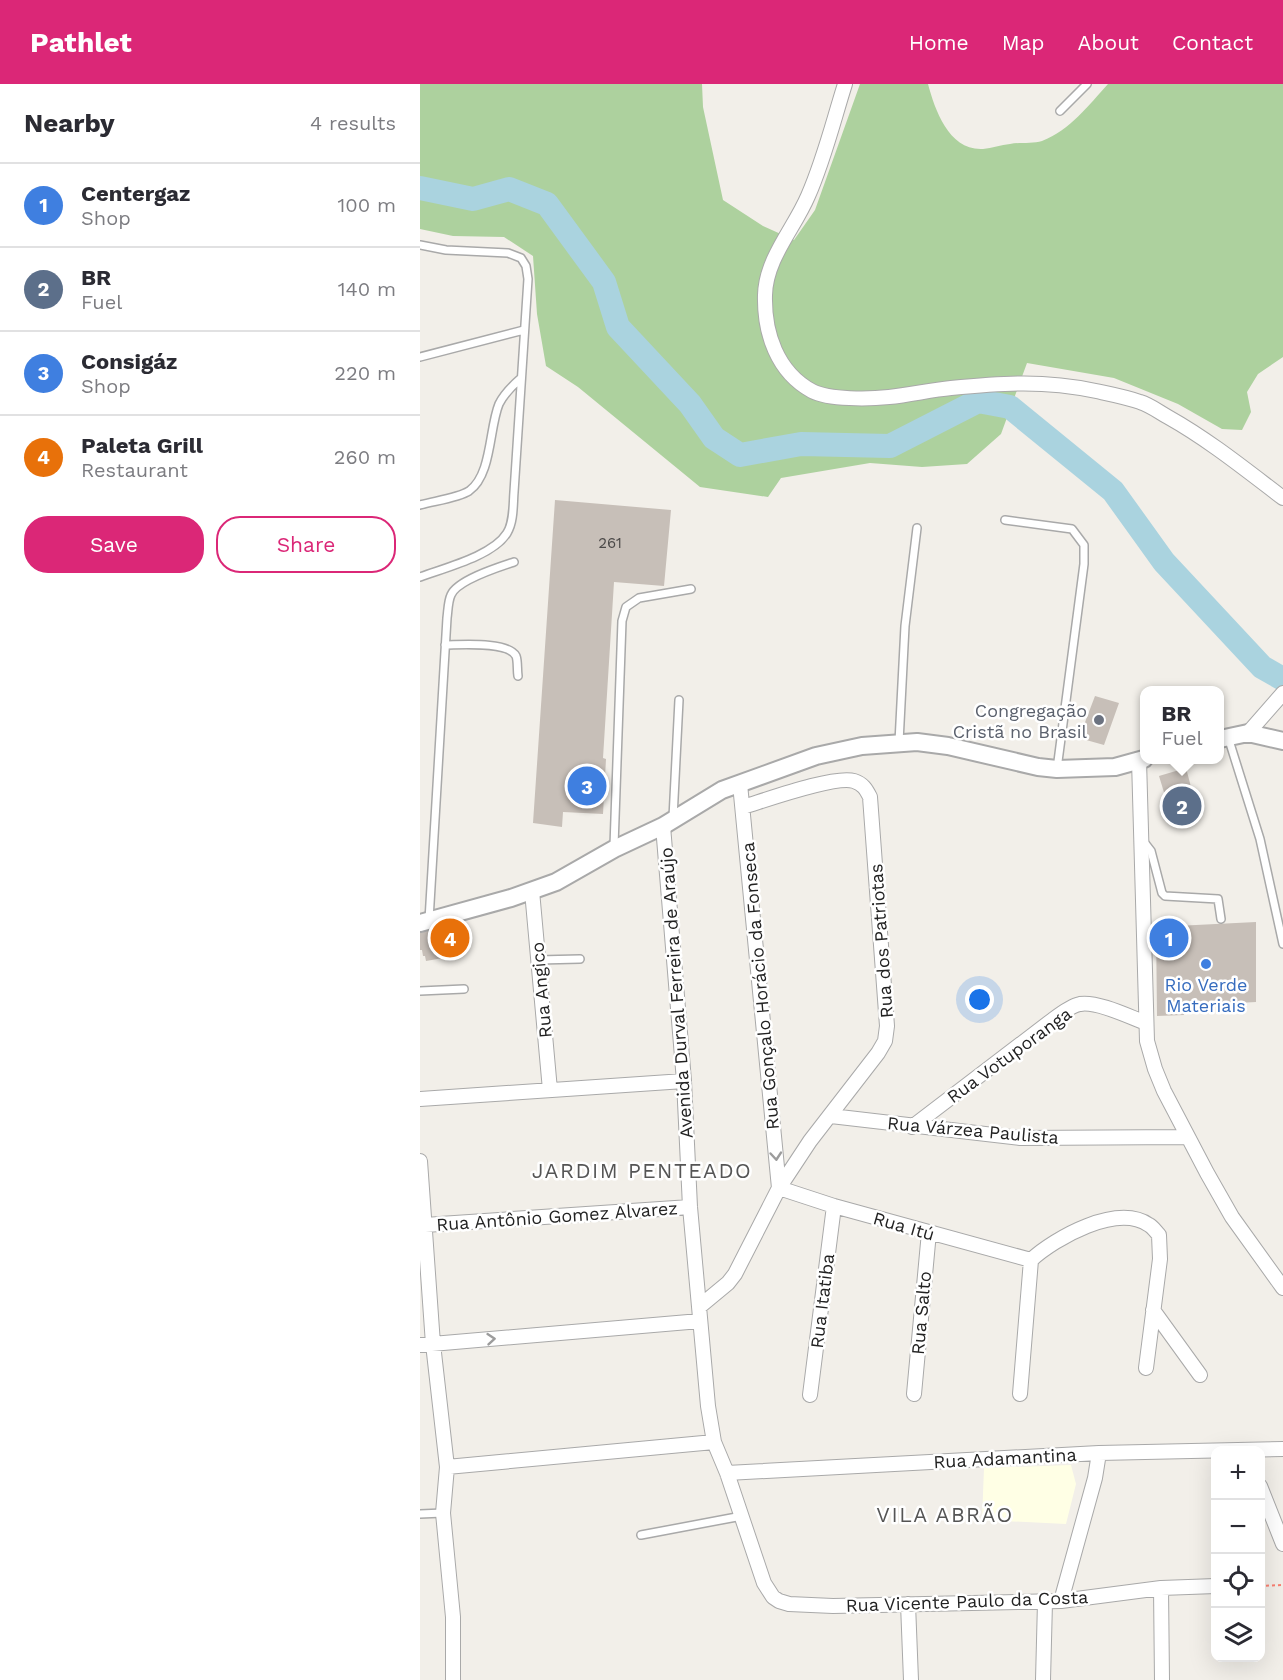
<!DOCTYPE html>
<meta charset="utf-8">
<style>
body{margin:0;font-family:"Work Sans",sans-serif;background:#f2f2f3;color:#2b2b33}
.controls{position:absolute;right:18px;bottom:18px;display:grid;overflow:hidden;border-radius:12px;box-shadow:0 6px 24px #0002}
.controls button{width:54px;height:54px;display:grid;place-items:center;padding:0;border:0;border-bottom:2px solid #e1e1e2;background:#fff;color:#2b2b33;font:30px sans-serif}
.you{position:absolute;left:560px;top:916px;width:21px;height:21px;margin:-15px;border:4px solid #fff;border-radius:50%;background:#1a73e8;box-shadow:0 0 0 9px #1a73e833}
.badge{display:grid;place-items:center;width:39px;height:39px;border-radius:50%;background:#db2777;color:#fff;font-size:20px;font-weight:700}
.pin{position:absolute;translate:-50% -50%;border:3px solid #fff;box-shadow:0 2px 6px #0006}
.popup{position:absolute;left:720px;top:602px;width:84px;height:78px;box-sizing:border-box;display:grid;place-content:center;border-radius:12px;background:#fff;filter:drop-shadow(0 2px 4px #0005);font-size:20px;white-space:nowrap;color:#7c7c81}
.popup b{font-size:22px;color:#2b2b33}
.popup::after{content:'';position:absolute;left:50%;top:100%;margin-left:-12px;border:12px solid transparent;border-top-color:#fff}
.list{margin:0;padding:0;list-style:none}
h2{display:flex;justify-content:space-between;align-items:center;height:78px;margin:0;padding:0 24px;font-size:26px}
h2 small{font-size:20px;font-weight:400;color:#7c7c81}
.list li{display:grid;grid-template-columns:39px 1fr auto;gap:18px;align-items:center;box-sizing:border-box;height:84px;padding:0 24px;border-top:2px solid #e1e1e2}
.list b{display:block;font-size:22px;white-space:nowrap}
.list p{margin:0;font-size:20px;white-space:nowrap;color:#7c7c81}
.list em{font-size:20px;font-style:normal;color:#7c7c81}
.actions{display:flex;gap:12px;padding:18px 24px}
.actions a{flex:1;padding:14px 0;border:2px solid #db2777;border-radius:24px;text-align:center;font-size:21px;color:#db2777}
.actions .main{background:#db2777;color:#fff}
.icon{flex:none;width:33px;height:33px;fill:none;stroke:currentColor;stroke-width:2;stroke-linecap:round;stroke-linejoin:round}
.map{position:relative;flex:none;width:863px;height:1596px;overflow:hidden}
header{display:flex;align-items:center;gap:36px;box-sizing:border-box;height:84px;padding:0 30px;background:#db2777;color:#fff}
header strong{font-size:28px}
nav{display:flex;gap:33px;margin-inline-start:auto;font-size:21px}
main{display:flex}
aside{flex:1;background:#fff}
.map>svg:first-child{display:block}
.education{fill:#ffffe5}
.forest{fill:#add19e}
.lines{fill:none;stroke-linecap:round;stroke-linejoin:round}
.river{stroke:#aad3df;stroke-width:24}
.building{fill:#c7bfb8}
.service-casing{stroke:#a9a9a9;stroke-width:10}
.minor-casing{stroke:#a9a9a9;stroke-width:16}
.tertiary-casing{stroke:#a9a9a9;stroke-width:20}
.path{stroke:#fa8072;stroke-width:2;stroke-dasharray:3 3;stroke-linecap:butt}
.service{stroke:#fff;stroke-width:7}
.minor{stroke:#fff;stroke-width:14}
.tertiary{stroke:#fff;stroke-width:16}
.oneway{stroke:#9c9c9c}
.worship-dot{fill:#6b7280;stroke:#fff;stroke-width:2}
.shop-dot{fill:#3f7fe0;stroke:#fff;stroke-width:2}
.labels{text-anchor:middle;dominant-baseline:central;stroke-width:5;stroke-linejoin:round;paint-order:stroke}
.number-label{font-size:15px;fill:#4b4948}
.worship-label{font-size:18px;fill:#5b616d;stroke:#fff;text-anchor:end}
.street-label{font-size:18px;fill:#222;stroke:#fff}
.shop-label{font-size:18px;fill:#366cbe;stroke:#fff}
.quarter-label{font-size:21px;letter-spacing:1.5px;fill:#555;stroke:#fff}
</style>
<header>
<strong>Pathlet</strong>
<nav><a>Home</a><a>Map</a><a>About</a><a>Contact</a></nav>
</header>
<main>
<aside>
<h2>Nearby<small>4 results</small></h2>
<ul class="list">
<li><span class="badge" style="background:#3f7fe0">1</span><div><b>Centergaz</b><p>Shop</p></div><em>100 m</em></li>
<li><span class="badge" style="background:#5c6f8a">2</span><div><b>BR</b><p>Fuel</p></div><em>140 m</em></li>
<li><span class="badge" style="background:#3f7fe0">3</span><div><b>Consigáz</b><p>Shop</p></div><em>220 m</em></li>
<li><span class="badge" style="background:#e8710a">4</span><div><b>Paleta Grill</b><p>Restaurant</p></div><em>260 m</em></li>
</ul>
<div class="actions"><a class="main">Save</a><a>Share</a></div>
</aside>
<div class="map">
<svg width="863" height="1596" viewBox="0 0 863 1596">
<rect width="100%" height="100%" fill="#f2efe9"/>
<path class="education" d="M651 1381 656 1400 646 1440 562 1436 564 1384Z"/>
<path class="forest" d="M0 0H282L283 23 303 116 343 142 374 156 395 126 440 0H508C515 26 529 67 563 65 572 64 581 61 590 60 600 58 613 60 622 57 650 46 669 21 688 0H863V273L838 290 827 308 831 328 822 346 802 345 758 320 694 294 607 279 581 350 547 380 502 383 450 379 361 394 348 413 280 403 158 303 126 282 117 230 113 172 84 153 33 152 0 145Z"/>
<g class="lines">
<path class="river" d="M0 104 53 115 89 105 127 120 184 198 198 243 270 320 294 354 320 371 381 360 470 362 558 317 590 323 693 407 744 478 842 583 863 595"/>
</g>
<path class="building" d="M135 416 251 426 244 502 194 498 183 674 186 675 183 730 143 728 142 743 113 739Z
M675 612 699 619 684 661 659 654Z
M766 684 779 733 754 741 739 692Z
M836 838V918L763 922 764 931 737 932 736 843Z
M39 839 40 871 6 877 5 872H3L2 866H0V849Z"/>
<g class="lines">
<defs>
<path id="service" d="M640 27 667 0
M0 161 26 166 88 169 101 174 106 182 108 195 94 408C93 420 94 438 87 449 73 472 24 484 0 493
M0 273 104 246
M0 421C14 417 38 414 49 407 72 391 69 344 79 320 84 310 92 302 100 295
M585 436 652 445 664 461V480L637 685
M25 561C40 561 88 557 96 572 98 577 97 586 98 592
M808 653 840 755 863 860
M479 658 485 542 497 444
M253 734 259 616
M724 758 731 767 742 809 745 812 798 815 801 835
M194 762 202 537 206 523 219 514 271 505
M9 836 27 534C28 527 28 517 31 511 37 496 79 483 94 478
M118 876 160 875
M0 907 44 905
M0 1430 23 1429
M221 1451 322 1432"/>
<path id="minor" d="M425 0C413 38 404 76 388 112 374 145 346 174 345 211 344 249 357 288 392 307 409 316 450 315 469 313 490 311 510 306 531 304 584 299 624 296 676 307 690 310 706 313 720 318 730 321 739 328 748 333 789 356 826 386 863 414
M828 649 863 609
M719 676 727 957 735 985 744 1007 787 1089 812 1133 863 1204
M320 700 359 1104
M243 742 264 997 270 1123 288 1322 294 1358 307 1389 344 1499 353 1513 359 1517 369 1520 413 1522 641 1517 741 1504 796 1502
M112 807 130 1006
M0 1015 264 997
M411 1032 600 1054 768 1053
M492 1043 631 937C639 931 650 922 660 920 677 917 710 933 726 939
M0 1077 13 1260 27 1383 23 1429 33 1533V1596
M359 1104 414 1122 611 1176
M5 1141 270 1123
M279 1223 308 1199 315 1190 359 1104 390 1057 458 969 465 957 467 942 450 713C446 705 443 700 434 697 415 691 346 716 323 723
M733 1226 780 1291
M0 1261 280 1237
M494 1310 509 1148
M600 1310 611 1176C635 1154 697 1119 729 1141 733 1143 736 1148 739 1151L740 1175 726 1284
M390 1311 414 1122
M27 1383 294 1358
M307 1389 679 1369 863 1365
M840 1402 863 1460
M741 1504 742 1596
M641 1517 675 1394 679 1369
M488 1520 491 1596
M623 1596 625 1518"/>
<path id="tertiary" d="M800 655 828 649 863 657
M0 839 91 814 136 798 194 765 243 742 302 706 396 672 442 662 497 658 528 662 618 683 637 685 695 683 724 675"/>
</defs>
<use href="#service" class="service-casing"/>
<use href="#minor" class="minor-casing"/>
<use href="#tertiary" class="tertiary-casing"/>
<path class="path" d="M840 1502 863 1501"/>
<use href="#service" class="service"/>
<use href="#minor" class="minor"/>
<use href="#tertiary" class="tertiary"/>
</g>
<defs><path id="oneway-chevron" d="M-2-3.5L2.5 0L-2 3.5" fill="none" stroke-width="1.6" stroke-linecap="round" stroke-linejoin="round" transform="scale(1.5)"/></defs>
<g class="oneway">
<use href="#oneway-chevron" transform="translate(356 1072) rotate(85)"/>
<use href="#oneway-chevron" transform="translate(71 1255) rotate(-5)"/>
</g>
<circle class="worship-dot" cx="679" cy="636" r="6"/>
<circle class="shop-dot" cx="786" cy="880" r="6"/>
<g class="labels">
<g class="number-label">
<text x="190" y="459">261</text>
</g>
<g class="worship-label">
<text x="667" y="626">Congregação<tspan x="667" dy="21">Cristã no Brasil</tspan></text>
</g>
<g class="street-label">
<text transform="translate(461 857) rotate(-94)">Rua dos Patriotas</text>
<text transform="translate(340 902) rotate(-95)">Rua Gonçalo Horácio da Fonseca</text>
<text transform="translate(121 906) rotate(-95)">Rua Angico</text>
<text transform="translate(256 909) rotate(-94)">Avenida Durval Ferreira de Araújo</text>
<text transform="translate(589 971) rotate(-36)">Rua Votuporanga</text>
<text transform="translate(553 1046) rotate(5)">Rua Várzea Paulista</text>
<text transform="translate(137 1132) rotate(-4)">Rua Antônio Gomez Alvarez</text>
<text transform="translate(484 1142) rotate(16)">Rua Itú</text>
<text transform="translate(402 1217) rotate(-83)">Rua Itatiba</text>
<text transform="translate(501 1229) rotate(-85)">Rua Salto</text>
<text transform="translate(585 1374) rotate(-3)">Rua Adamantina</text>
<text transform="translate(547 1517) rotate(-2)">Rua Vicente Paulo da Costa</text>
</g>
<g class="shop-label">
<text x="786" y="900">Rio Verde<tspan x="786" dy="21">Materiais</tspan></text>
</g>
<g class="quarter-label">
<text x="222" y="1086">JARDIM PENTEADO</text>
<text x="525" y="1430">VILA ABRÃO</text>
</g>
</g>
</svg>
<div class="controls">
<button>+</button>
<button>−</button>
<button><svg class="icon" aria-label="locate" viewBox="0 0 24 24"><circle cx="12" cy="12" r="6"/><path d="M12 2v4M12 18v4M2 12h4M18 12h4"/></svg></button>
<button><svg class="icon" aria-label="layers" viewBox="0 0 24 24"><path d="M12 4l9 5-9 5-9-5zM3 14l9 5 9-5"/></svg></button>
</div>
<div class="you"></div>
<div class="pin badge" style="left:749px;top:854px;background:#3f7fe0">1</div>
<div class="pin badge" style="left:762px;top:722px;background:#5c6f8a">2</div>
<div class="popup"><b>BR</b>Fuel</div>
<div class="pin badge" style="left:167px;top:702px;background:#3f7fe0">3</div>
<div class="pin badge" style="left:30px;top:854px;background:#e8710a">4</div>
</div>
</main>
